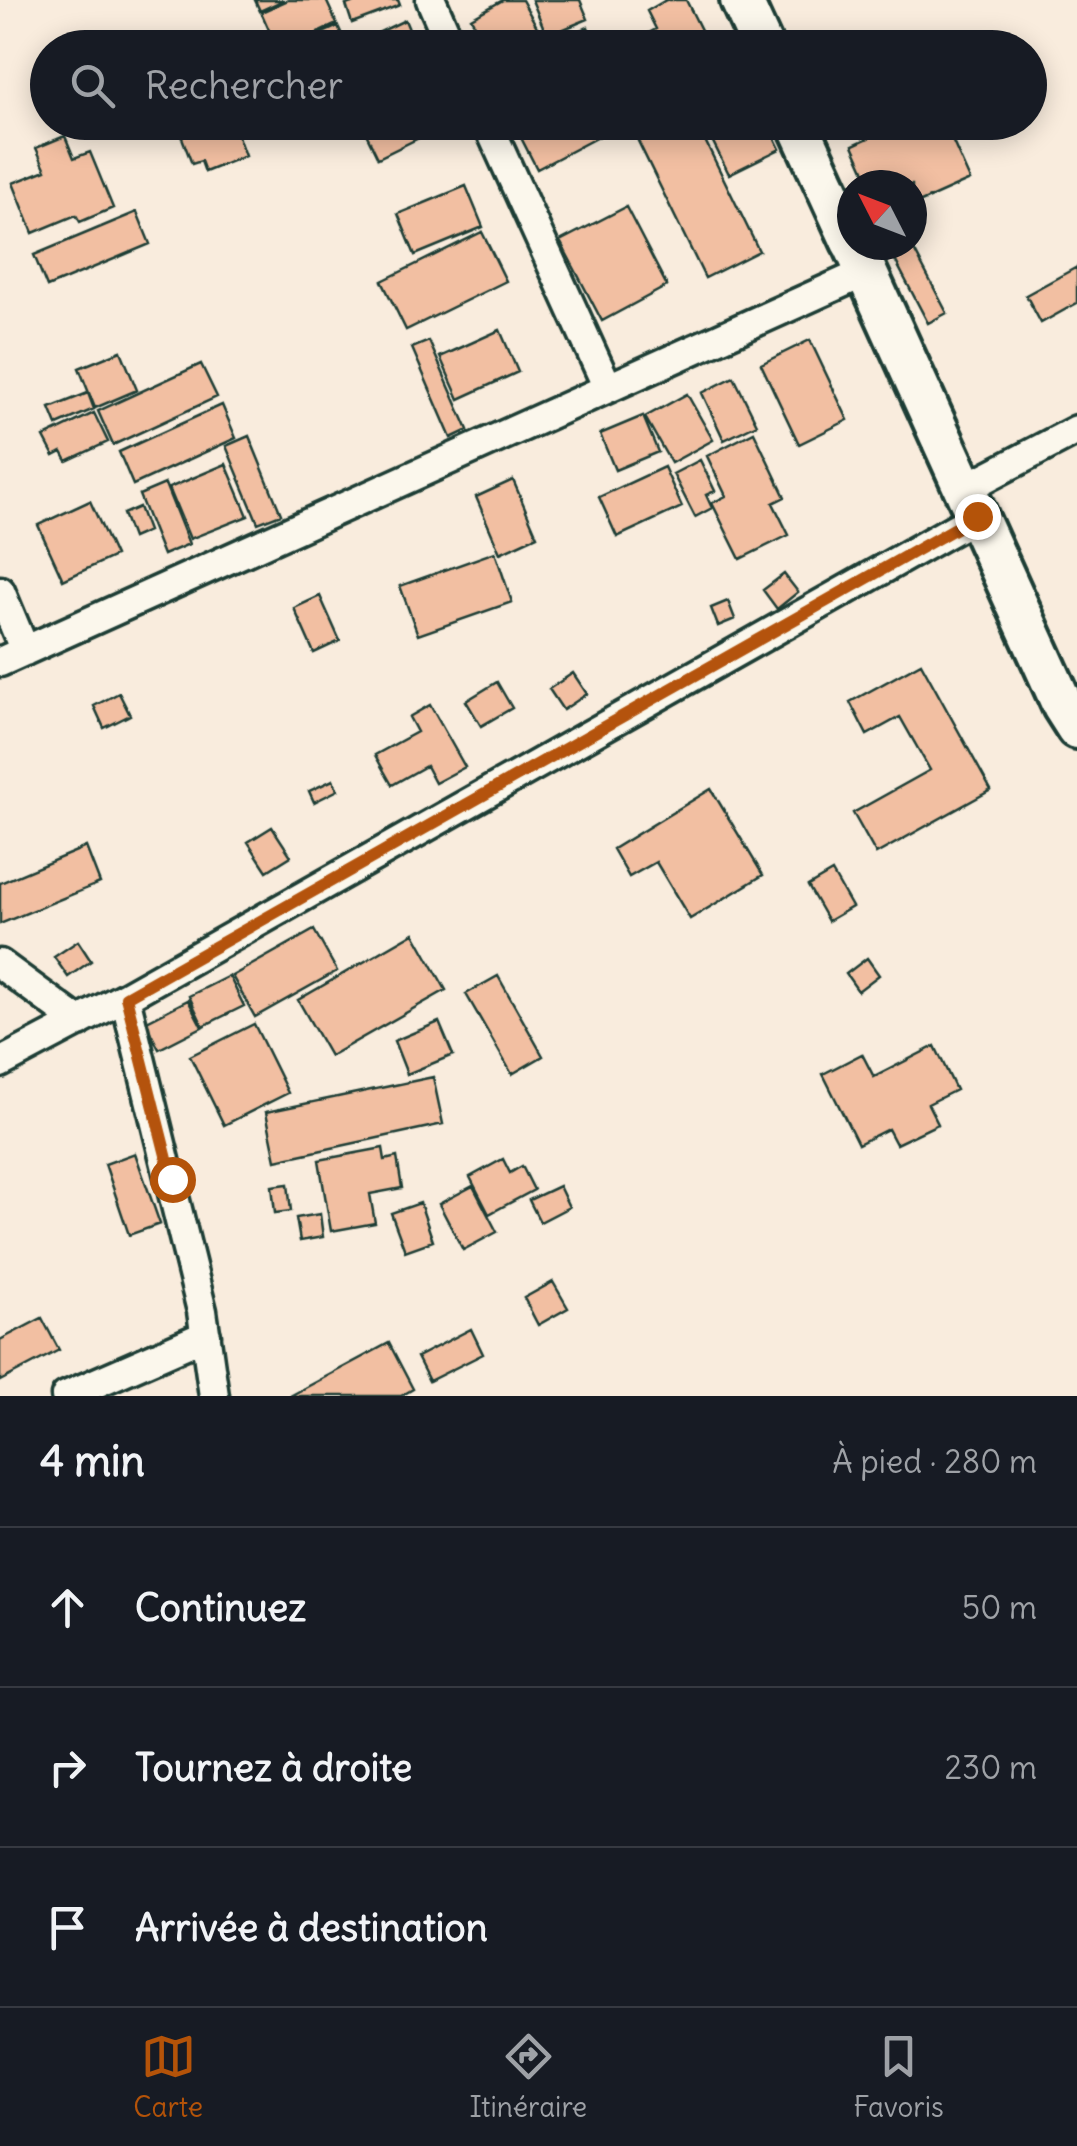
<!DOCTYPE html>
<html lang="fr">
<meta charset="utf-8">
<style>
body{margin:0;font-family:Delius,sans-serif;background:#242831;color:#f1f3f6}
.compass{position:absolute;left:837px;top:170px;width:90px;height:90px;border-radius:50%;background:#171b24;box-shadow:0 5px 25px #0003;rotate:312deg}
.stop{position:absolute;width:30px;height:30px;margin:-22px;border:8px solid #b45309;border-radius:50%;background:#fff}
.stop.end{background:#b45309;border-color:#fff;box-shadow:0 2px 10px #0008}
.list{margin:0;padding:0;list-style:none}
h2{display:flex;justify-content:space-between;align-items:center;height:130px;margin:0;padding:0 40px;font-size:42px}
h2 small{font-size:32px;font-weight:400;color:#9ea1a6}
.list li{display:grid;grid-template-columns:65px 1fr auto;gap:30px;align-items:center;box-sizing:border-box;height:160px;padding:0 40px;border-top:2px solid #363941}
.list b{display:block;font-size:38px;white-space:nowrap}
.list em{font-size:32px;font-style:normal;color:#9ea1a6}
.icon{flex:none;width:55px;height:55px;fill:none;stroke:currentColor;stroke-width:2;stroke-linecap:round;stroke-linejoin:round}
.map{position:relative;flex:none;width:1077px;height:1396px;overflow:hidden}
.search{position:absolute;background:#171b24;box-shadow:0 5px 25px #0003;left:30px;right:30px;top:30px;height:110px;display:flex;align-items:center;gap:25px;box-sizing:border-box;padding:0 35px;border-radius:55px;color:#9ea1a6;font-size:38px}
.sheet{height:610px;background:#171b24}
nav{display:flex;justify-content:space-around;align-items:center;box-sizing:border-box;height:140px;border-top:2px solid #363941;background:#171b24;font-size:28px;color:#9ea1a6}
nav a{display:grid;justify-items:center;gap:5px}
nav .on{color:#b45309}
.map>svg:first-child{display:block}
.building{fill:#f2bfa2;stroke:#1f3d34;stroke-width:2.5}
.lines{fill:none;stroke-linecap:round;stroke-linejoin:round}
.street-casing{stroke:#1f3d34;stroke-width:35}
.secondary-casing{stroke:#1f3d34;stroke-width:48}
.street{stroke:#fbf7ec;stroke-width:28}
.secondary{stroke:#fbf7ec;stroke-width:40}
.route{stroke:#b45309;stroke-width:12}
</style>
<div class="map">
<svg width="1077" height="1396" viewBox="0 0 1077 1396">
<rect width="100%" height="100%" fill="#f9ecdd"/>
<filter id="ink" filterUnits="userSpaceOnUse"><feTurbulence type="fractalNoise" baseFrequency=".01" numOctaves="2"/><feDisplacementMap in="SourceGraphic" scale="20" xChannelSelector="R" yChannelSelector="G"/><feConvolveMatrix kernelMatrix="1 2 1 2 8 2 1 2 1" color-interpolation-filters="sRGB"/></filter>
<g filter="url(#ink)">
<path class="building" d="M255 0H284L260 11Z
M288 0H326L337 24 286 48H277L261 12Z
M360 0H398L400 5 352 23 346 5Z
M503 0H522L542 36 522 48H488L471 18Z
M532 0H580L588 19 547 36Z
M666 0H686L710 48H621L656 29 647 11Z
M405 20 413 39 394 48H363L361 41Z
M338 26 348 48H290Z
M588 27 597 48H551L550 45Z
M189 122H233L245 156 205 172 201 161 192 164 178 127Z
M309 122H337L314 133Z
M429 122 433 131 378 158 361 123Z
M513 122H626L537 169Z
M676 122H696L759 251 705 278 638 141Z
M703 122H767L780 149 729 174Z
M903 122H944L970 180 912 206V185H871L853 145Z
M65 136 74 158 90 152 113 208 80 222 76 215 33 233 13 183 46 170 36 148Z
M466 186 483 227 415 255 398 214Z
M626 207 667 286 602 321 560 241Z
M137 212 150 244 47 287 34 255Z
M482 232 506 281 406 330 382 281Z
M913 248 947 313 928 323 894 258Z
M1077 267V303L1041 323 1026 295Z
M500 330 518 372 459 399 440 357Z
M810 340 848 420 799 444 761 364Z
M429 341 468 430 451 438 412 348Z
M121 351 137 390 95 408 79 368Z
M201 364 217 397 113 445 98 411Z
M734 377 757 424 724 440 702 393Z
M88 393 94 409 57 425 50 408Z
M687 394 713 440 671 463 645 417Z
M222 405 236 438 133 485 119 452Z
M94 413 108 442 67 461 62 452 54 456 44 437Z
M643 416 658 452 615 470 600 434Z
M754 432 785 497 773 503 789 535 740 559 712 503 726 496 707 456Z
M249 436 281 514 258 523 226 446Z
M700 460 715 491 706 495 712 508 695 517 673 474Z
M226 464 248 516 190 539 169 488Z
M664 467 682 507 617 537 599 497Z
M513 480 537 536 500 553 476 497Z
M165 484 189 544 163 555 139 495Z
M90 501 115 556 63 580 38 525Z
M139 507 148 531 132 538 123 514Z
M495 552 512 602 418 635 400 586Z
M784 574 798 592 777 609 763 590Z
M320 596 340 641 314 653 294 608Z
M728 601 735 619 718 626 711 608Z
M921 663 991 790 876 854 853 813 930 770 900 717 867 735 850 702Z
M573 673 587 694 563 710 549 689Z
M497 682 512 708 481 726 466 701Z
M119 693 130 715 104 728 94 706Z
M430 705 465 767 435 783 426 766 392 785 375 755 417 732 409 717Z
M333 780 338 790 314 802 309 791Z
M711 789 763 875 690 919 656 862 629 877 613 849Z
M272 827 291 856 267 871 248 842Z
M86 847 100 883 0 924V883Z
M832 872 852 907 828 921 808 886Z
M314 930 337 971 255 1017 232 976Z
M414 933 446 990 330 1056 298 1000Z
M78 941 91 961 68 977 54 957Z
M867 958 879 975 858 991 846 974Z
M229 976 244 1006 203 1026 189 996Z
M498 976 543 1056 512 1074 466 994Z
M188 1000 202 1027 159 1049 145 1022Z
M439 1022 453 1055 407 1074 394 1041Z
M254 1024 288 1093 224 1125 190 1056Z
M935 1046 956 1090 928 1104 938 1124 896 1144 888 1129 858 1144 823 1074 862 1054 874 1077Z
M433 1077 443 1124 276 1160 266 1112Z
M383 1148 385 1160 397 1157 402 1188 370 1194 375 1223 331 1231 319 1160Z
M135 1153 160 1224 129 1235 105 1164Z
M503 1159 510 1173 522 1166 534 1190 489 1214 470 1177Z
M288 1184 291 1211 275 1213 272 1186Z
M473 1186 497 1232 463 1250 439 1204Z
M559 1186 569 1207 540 1222 529 1200Z
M420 1203 433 1241 405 1251 391 1213Z
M320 1214 323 1237 300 1241 296 1218Z
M553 1282 568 1308 538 1325 524 1298Z
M42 1318 59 1350 0 1381V1340Z
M471 1329 483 1354 429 1381 417 1357Z
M389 1343 413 1389 401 1396H290Z"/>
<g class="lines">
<defs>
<path id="street" d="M431 0 452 48
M487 122 608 388
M964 489 1077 430
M0 591 25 651
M0 662 866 272
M0 964 79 1022
M125 997 202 1311 214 1396
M0 1063 125 997 977 516
M66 1396 206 1335"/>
<path id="secondary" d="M741 0 763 48
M797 122 852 242
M854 245 1063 706 1077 728"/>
</defs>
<use href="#street" class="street-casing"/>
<use href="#secondary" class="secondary-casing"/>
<use href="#street" class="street"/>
<use href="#secondary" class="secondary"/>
</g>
</g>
<g class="lines" filter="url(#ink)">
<path class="route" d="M172 1179 126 997 977 516"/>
</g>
</svg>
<svg class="compass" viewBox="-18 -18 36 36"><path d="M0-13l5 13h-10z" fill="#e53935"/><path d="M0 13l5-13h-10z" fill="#9ea1a6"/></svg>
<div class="stop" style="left:172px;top:1179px"></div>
<div class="stop end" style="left:977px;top:516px"></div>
<div class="search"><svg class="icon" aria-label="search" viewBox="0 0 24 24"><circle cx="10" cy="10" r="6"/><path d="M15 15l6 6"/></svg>Rechercher</div>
</div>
<section class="sheet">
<h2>4 min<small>À pied · 280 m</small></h2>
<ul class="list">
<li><svg class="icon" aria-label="ahead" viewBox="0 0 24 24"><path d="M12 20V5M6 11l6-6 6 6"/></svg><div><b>Continuez</b></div><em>50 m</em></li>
<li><svg class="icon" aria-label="right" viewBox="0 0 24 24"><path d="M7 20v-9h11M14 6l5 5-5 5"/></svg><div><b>Tournez à droite</b></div><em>230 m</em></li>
<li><svg class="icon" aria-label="arrive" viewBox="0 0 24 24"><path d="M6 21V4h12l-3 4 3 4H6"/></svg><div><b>Arrivée à destination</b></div></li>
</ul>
</section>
<nav>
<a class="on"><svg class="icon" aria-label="map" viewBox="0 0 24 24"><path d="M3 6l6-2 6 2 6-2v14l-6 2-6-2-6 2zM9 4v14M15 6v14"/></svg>Carte</a>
<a><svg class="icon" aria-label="directions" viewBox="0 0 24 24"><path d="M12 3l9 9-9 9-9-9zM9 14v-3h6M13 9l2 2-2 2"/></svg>Itinéraire</a>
<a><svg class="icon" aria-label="saved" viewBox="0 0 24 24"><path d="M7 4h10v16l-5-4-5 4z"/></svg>Favoris</a>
</nav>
